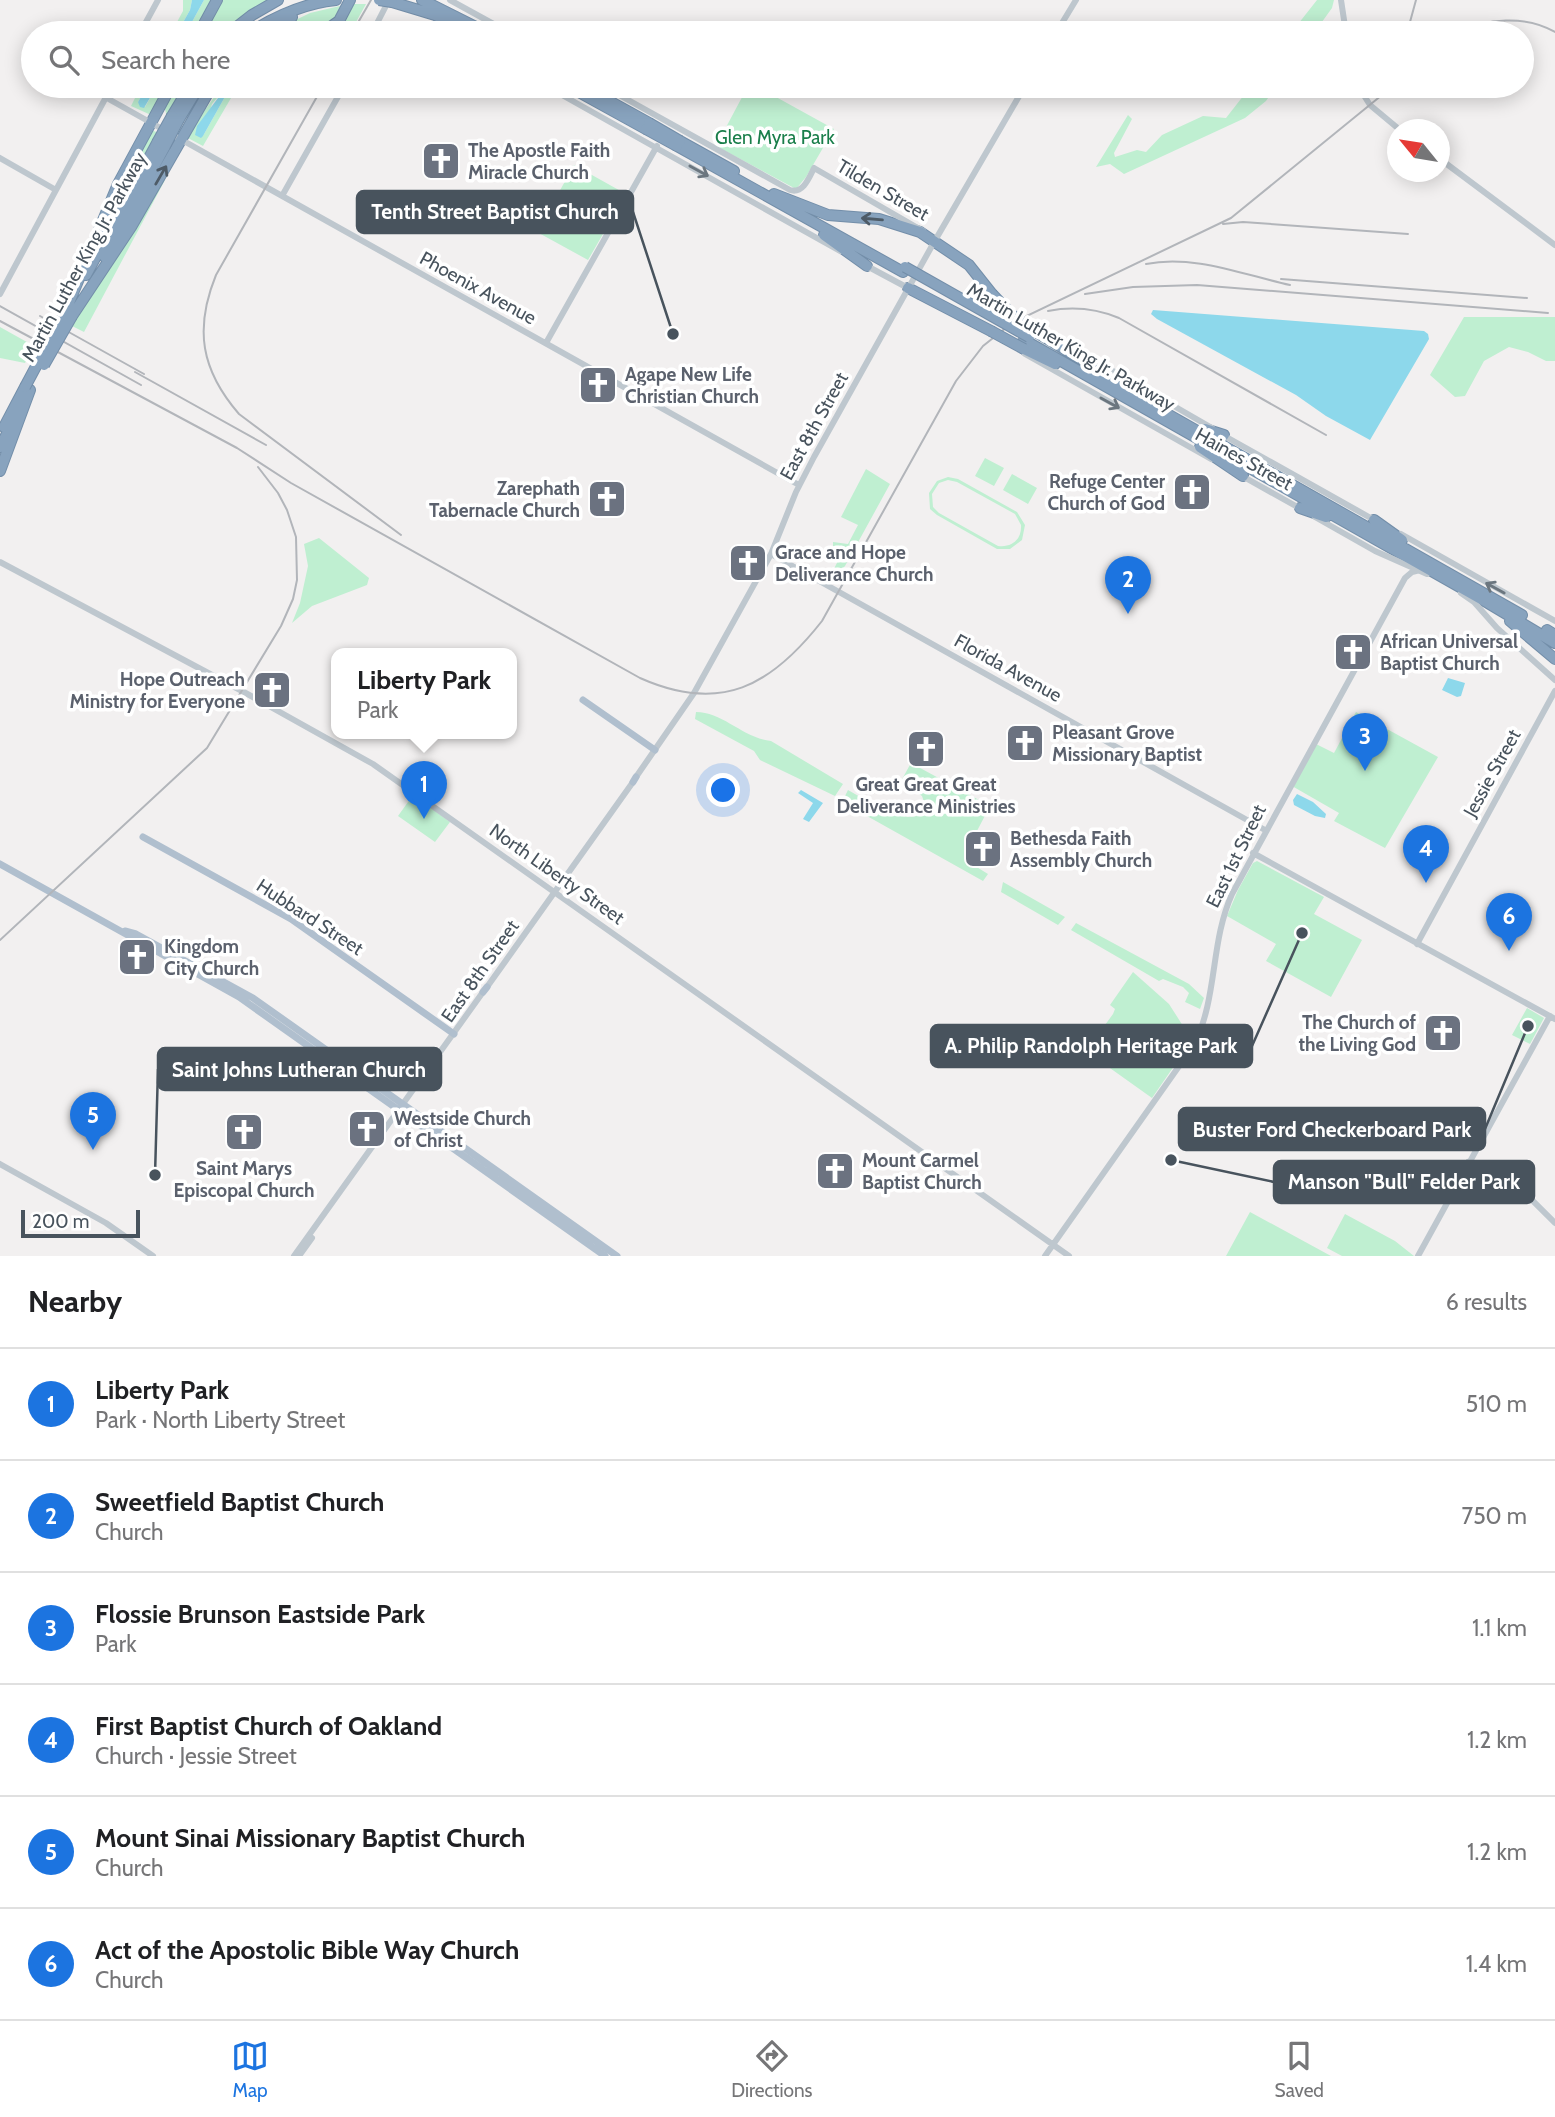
<!DOCTYPE html>
<meta charset="utf-8">
<style>
body{margin:0;font-family:Cabin,sans-serif;background:#f2f2f2;color:#202124}
.compass{position:absolute;left:1387px;top:119px;width:63px;height:63px;border-radius:50%;background:#fff;box-shadow:0 4px 18px #0003;rotate:300deg}
.scale{position:absolute;left:21px;bottom:18px;width:119px;box-sizing:border-box;padding-left:7px;border:4px solid #48535d;border-top:0;font-size:19px;line-height:24px;white-space:nowrap;color:#48535d;-webkit-text-stroke:5px #fff;paint-order:stroke}
.you{position:absolute;left:724px;top:791px;width:24px;height:24px;margin:-18px;border:5px solid #fff;border-radius:50%;background:#1a73e8;box-shadow:0 0 0 10px #1a73e833}
.badge{display:grid;place-items:center;width:46px;height:46px;border-radius:50%;background:#1c74e0;color:#fff;font-size:23px;font-weight:700}
.pin{position:absolute;translate:-50% -58px;filter:drop-shadow(0 2px 4px #0008)}
.pin::after{content:'';position:absolute;top:37px;width:24px;height:21px;background:inherit;clip-path:polygon(0 0,100% 0,50% 100%)}
.popup{position:absolute;left:331px;top:648px;width:186px;height:91px;box-sizing:border-box;display:grid;place-content:center;border-radius:14px;background:#fff;filter:drop-shadow(0 2px 5px #0005);font-size:23px;white-space:nowrap;color:#757577}
.popup b{font-size:26px;color:#202124}
.popup::after{content:'';position:absolute;left:50%;top:100%;margin-left:-14px;border:14px solid transparent;border-top-color:#fff}
.list{margin:0;padding:0;list-style:none}
h2{display:flex;justify-content:space-between;align-items:center;height:91px;margin:0;padding:0 28px;font-size:30px}
h2 small{font-size:23px;font-weight:400;color:#757577}
.list li{display:grid;grid-template-columns:46px 1fr auto;gap:21px;align-items:center;box-sizing:border-box;height:112px;padding:0 28px;border-top:2px solid #e0e0e0}
.list b{display:block;font-size:26px;white-space:nowrap}
.list p{margin:0;font-size:23px;white-space:nowrap;color:#757577}
.list em{font-size:23px;font-style:normal;color:#757577}
.icon{flex:none;width:38px;height:38px;fill:none;stroke:currentColor;stroke-width:2;stroke-linecap:round;stroke-linejoin:round}
.map{position:relative;flex:none;width:1555px;height:1256px;overflow:hidden}
.search{position:absolute;background:#fff;box-shadow:0 4px 18px #0003;left:21px;right:21px;top:21px;height:77px;display:flex;align-items:center;gap:18px;box-sizing:border-box;padding:0 24px;border-radius:38px;color:#757577;font-size:26px}
.sheet{height:763px;background:#fff}
nav{display:flex;justify-content:space-around;align-items:center;box-sizing:border-box;height:98px;border-top:2px solid #e0e0e0;background:#fff;font-size:19px;color:#757577}
nav a{display:grid;justify-items:center;gap:4px}
nav .on{color:#1c74e0}
.map>svg:first-child{display:block}
.green{fill:#bfefd1;fill-rule:evenodd}
.water{fill:#8dd8eb}
.lines{fill:none;stroke-linecap:round;stroke-linejoin:round}
.highway-casing{stroke:#738ea9;stroke-width:12}
.minor{stroke:#bec7ce;stroke-width:6}
.major{stroke:#b0bfce;stroke-width:7}
.highway{stroke:#88a3be;stroke-width:10}
.rail{stroke:#b2b5ba;stroke-width:2}
.highway-bridge-casing{stroke:#738ea9;stroke-width:12;stroke-linecap:butt}
.highway-bridge{stroke:#88a3be;stroke-width:10}
.oneway{stroke:#6b767f}
.oneway2{stroke:#4e5b67}
.labels{text-anchor:middle;dominant-baseline:central;stroke-width:7;stroke-linejoin:round;paint-order:stroke}
.park-label{font-size:19px;fill:#197e4a;stroke:#fff}
.worship-label{font-size:19px;font-weight:bold;fill:#5b616d;stroke:#fff;text-anchor:start}
.street-label{font-size:19px;fill:#48535d;stroke:#fff}
.leader{fill:none;stroke:#48535d;stroke-width:2.5}
.callout-dot{fill:#48535d;stroke:#fff;stroke-width:2.5}
.callout{fill:#48535d;stroke:#48535d;stroke-width:2.5}
.callout-label{font-size:21px;text-anchor:middle;font-weight:bold;fill:#fff}
</style>
<div class="map">
<svg width="1555" height="1256" viewBox="0 0 1555 1256">
<rect width="100%" height="100%" fill="#f2f0f0"/>
<path class="green" d="M183 0H192L190 10 177 33H171L183 11Z
M204 0H213L195 33H186Z
M221 0H267L241 17 222 33H202Z
M1317 0H1334L1332 8 1314 33H1291Z
M351 4H366L350 33H326Z
M344 5 336 17 317 33H269L310 13Z
M141 86H147L138 102 145 107 157 86H167L151 115 131 106Z
M174 86H184L167 117 164 105Z
M222 86H227L212 104 203 136 231 86H238L203 146 188 138V134Z
M748 86H756L834 129 806 177 796 189 716 146Z
M1251 86H1276L1266 101 1245 118 1124 174 1110 164 1096 167 1128 115 1132 119 1114 153 1115 157 1137 150 1146 152 1162 135 1203 116 1226 118Z
M151 130 159 133 100 241 114 198Z
M574 165 626 194 588 260 537 232Z
M161 179 165 180 84 332 72 326 77 316Z
M1464 317H1555V361H1546L1528 352 1509 347 1484 361 1465 396 1455 397 1430 375Z
M0 327 34 346 25 363 0 358Z
M985 458 1004 468 994 486 975 476Z
M866 469 890 484 845 566 833 579 829 578 838 561 833 559V542L848 544 858 525 841 517Z
M1012 474 1037 488 1028 504 1003 490Z
M948 477 958 479 1017 512 1025 525 1022 540 1010 549H997L937 515 930 509 929 493 937 481ZM948 480 957 482 1015 514 1021 525C1022 539 1012 548 998 546L939 513 933 507 932 494 939 483Z
M319 538 369 578 367 585 312 606 292 623 300 603 308 566 304 544Z
M696 712C723 712 743 738 771 741L843 784 835 796 760 760 754 751 695 719Z
M1356 712 1438 757 1385 848 1334 821 1339 813 1292 786 1316 744 1334 753Z
M911 763 990 806 966 852 976 862 975 866 988 874 983 881 842 802 848 790 874 805 880 803 908 817 916 816 925 805 922 796 901 781Z
M413 795 450 822 435 842 398 816Z
M1257 861 1324 897 1314 914 1362 940 1331 997 1266 961 1276 944 1227 916 1238 890 1253 863Z
M1003 882 1065 917 1058 925 1001 892Z
M1076 923 1189 984 1204 998 1200 1009 1185 1002 1189 993 1183 987 1163 979 1159 981 1071 930Z
M1133 972 1169 1004 1192 1040 1152 1098 1086 1051 1113 1014 1115 1009 1110 1005Z
M1527 1008 1544 1018 1530 1044 1512 1035Z
M1250 1212 1331 1256H1226Z
M1345 1214 1395 1241 1414 1256H1342L1327 1248Z"/>
<path class="water" d="M192 0H204L186 33H177L190 10Z
M147 86H157L144 108 140 107 138 102Z
M227 86H231L203 136 201 138 195 135 197 126Z
M1153 310 1424 331 1428 334 1429 339 1370 440 1326 416 1296 395 1157 319 1151 314Z
M1448 678 1465 683 1461 696 1457 697 1442 690Z
M801 790 823 803 809 822 803 819 813 803 798 793Z
M1297 794 1313 802 1326 814 1325 818 1315 816 1294 805 1293 800Z"/>
<g class="lines">
<defs>
<path id="highway" d="M422 0 488 33
M392 2 435 15 474 33
M199 33 217 0
M229 33 252 15 278 0
M249 33C276 16 304 3 336 0
M266 33 292 17
M322 33 339 21 350 0
M568 86 646 129
M582 86 649 123
M172 116 190 86
M179 119 199 86
M680 141 734 171
M677 146 903 272
M774 194 828 215 879 219 920 232 969 265 992 294
M824 235 867 266
M105 257 165 146
M86 275 157 143
M908 288 991 331
M66 310 118 184 171 86
M72 316 131 227 212 86
M1036 332 1083 360 1108 380
M1024 340 1488 603 1555 643
M1024 349 1055 364
M1109 381 1522 615
M4 427 25 387
M1205 429 1224 435
M0 447 13 422
M1200 447 1243 476
M0 471 30 390
M1300 508 1326 517
M1374 520 1402 540
M1510 621 1555 659
M1547 630 1555 635"/>
</defs>
<use href="#highway" class="highway-casing"/>
<path class="minor" d="M450 0 510 33
M1341 0 1346 33
M140 33 158 0
M372 33 389 0
M1056 33 1076 0
M546 86 840 251
M603 86 790 190C803 194 809 178 814 168L923 231
M1358 86 1370 105 1400 130
M105 97 799 485
M0 158 56 190
M1440 159 1555 245
M282 196 344 86
M865 265 908 288
M0 294 112 86
M1042 330 1212 428
M546 343 657 146
M1025 354 1211 459
M1221 434 1376 521
M1242 476 1303 510
M1315 517 1375 551 1427 574
M1401 534 1555 621
M771 554 1265 830
M0 562 242 691 373 764 1069 1256
M1461 593 1474 602 1497 628 1555 680
M636 777 694 693 771 554 796 492 814 457 933 244 1025 86
M1253 853 1555 1019
M1417 944 1555 691
M487 987 633 782
M1468 1162 1526 1194 1555 1223
M0 1164 106 1223 153 1256
M294 1256 483 992
M299 1256 312 1238
M1045 1256 1194 1045C1218 997 1210 943 1232 894L1405 578 1412 572 1420 570
M1418 1256 1550 1016"/>
<path class="major" d="M583 700 655 750
M633 782 636 777
M143 837 291 919 454 1034
M0 864 239 997 605 1256
M125 931 136 934 253 998 617 1256
M483 992 487 987"/>
<use href="#highway" class="highway"/>
<path class="rail" d="M352 33 371 0
M1407 33 1416 0
M1457 33C1486 18 1526 15 1555 32
M323 86 216 275C194 329 201 370 239 414L401 535
M1223 224 1243 222 1408 234
M1146 264C1193 254 1244 275 1290 285
M1281 279 1527 298
M1085 294 1133 287 1197 285 1548 313
M0 306 141 385
M1048 311C1073 306 1095 308 1119 318L1326 435
M40 316 144 374
M0 321 237 448 291 483 640 678C721 714 771 686 822 621L956 381 983 346 1012 323 1231 218 1393 86
M135 372 266 445
M0 940 207 748 281 626 293 599 297 580 296 537 287 510 278 493 258 467"/>
<defs>
<path id="highway-bridge" d="M379 0 392 2
M649 123 680 141
M646 129 677 146
M157 143 172 116
M165 146 179 119
M905 267 1029 337
M992 294 1012 315 1036 332
M991 331 1024 349
M44 365 72 316
M25 387 66 310"/>
</defs>
<use href="#highway-bridge" class="highway-bridge-casing"/>
<use href="#highway-bridge" class="highway-bridge"/>
</g>
<defs><path id="oneway-shaft" d="M-6 0H5M1.5-3L5.5 0L1.5 3" fill="none" stroke-width="1.6" stroke-linecap="round" stroke-linejoin="round" transform="scale(1.75)"/></defs>
<g class="oneway">
<use href="#oneway-shaft" transform="translate(699 171) rotate(29)"/>
<use href="#oneway-shaft" transform="translate(1110 403) rotate(29)"/>
<use href="#oneway-shaft" transform="translate(1495 588) rotate(-151)"/>
</g>
<g class="oneway2">
<use href="#oneway-shaft" transform="translate(161 175) rotate(-60)"/>
<use href="#oneway-shaft" transform="translate(872 219) rotate(-175)"/>
</g>
<defs>
<symbol id="church-square" viewBox="-11 -11 22 22"><rect x="-9" y="-9" width="18" height="18" rx="4" fill="#6b7280" stroke="#fff"/><path d="M-1.2-6h2.4v3.5h3.3v2.4h-3.3V6h-2.4V-.1h-3.3v-2.4h3.3Z" fill="#fff"/></symbol>
</defs>
<g fill-rule="evenodd">
<use href="#church-square" x="419" y="139" width="44" height="44"/>
<use href="#church-square" x="576" y="363" width="44" height="44"/>
<use href="#church-square" x="1170" y="470" width="44" height="44"/>
<use href="#church-square" x="585" y="477" width="44" height="44"/>
<use href="#church-square" x="726" y="541" width="44" height="44"/>
<use href="#church-square" x="1331" y="630" width="44" height="44"/>
<use href="#church-square" x="250" y="668" width="44" height="44"/>
<use href="#church-square" x="1003" y="721" width="44" height="44"/>
<use href="#church-square" x="904" y="727" width="44" height="44"/>
<use href="#church-square" x="961" y="827" width="44" height="44"/>
<use href="#church-square" x="115" y="935" width="44" height="44"/>
<use href="#church-square" x="1421" y="1011" width="44" height="44"/>
<use href="#church-square" x="345" y="1107" width="44" height="44"/>
<use href="#church-square" x="222" y="1110" width="44" height="44"/>
<use href="#church-square" x="813" y="1149" width="44" height="44"/>
</g>
<g class="labels">
<g class="park-label">
<text x="775" y="137">Glen Myra Park</text>
</g>
<g class="worship-label">
<text x="468" y="150">The Apostle Faith<tspan x="468" dy="22">Miracle Church</tspan></text>
<text x="625" y="374">Agape New Life<tspan x="625" dy="22">Christian Church</tspan></text>
<text x="1165" y="481" text-anchor="end">Refuge Center<tspan x="1165" dy="22">Church of God</tspan></text>
<text x="580" y="488" text-anchor="end">Zarephath<tspan x="580" dy="22">Tabernacle Church</tspan></text>
<text x="775" y="552">Grace and Hope<tspan x="775" dy="22">Deliverance Church</tspan></text>
<text x="1380" y="641">African Universal<tspan x="1380" dy="22">Baptist Church</tspan></text>
<text x="245" y="679" text-anchor="end">Hope Outreach<tspan x="245" dy="22">Ministry for Everyone</tspan></text>
<text x="1052" y="732">Pleasant Grove<tspan x="1052" dy="22">Missionary Baptist</tspan></text>
<text x="926" y="784" text-anchor="middle">Great Great Great<tspan x="926" dy="22">Deliverance Ministries</tspan></text>
<text x="1010" y="838">Bethesda Faith<tspan x="1010" dy="22">Assembly Church</tspan></text>
<text x="164" y="946">Kingdom<tspan x="164" dy="22">City Church</tspan></text>
<text x="1416" y="1022" text-anchor="end">The Church of<tspan x="1416" dy="22">the Living God</tspan></text>
<text x="394" y="1118">Westside Church<tspan x="394" dy="22">of Christ</tspan></text>
<text x="862" y="1160">Mount Carmel<tspan x="862" dy="22">Baptist Church</tspan></text>
<text x="244" y="1168" text-anchor="middle">Saint Marys<tspan x="244" dy="22">Episcopal Church</tspan></text>
</g>
<g class="street-label">
<text transform="translate(883 190) rotate(30)">Tilden Street</text>
<text transform="translate(84 257) rotate(-61)">Martin Luther King Jr. Parkway</text>
<text transform="translate(478 288) rotate(29)">Phoenix Avenue</text>
<text transform="translate(1071 347) rotate(30)">Martin Luther King Jr. Parkway</text>
<text transform="translate(814 426) rotate(-61)">East 8th Street</text>
<text transform="translate(1244 459) rotate(29)">Haines Street</text>
<text transform="translate(1008 668) rotate(29)">Florida Avenue</text>
<text transform="translate(1492 773) rotate(-61)">Jessie Street</text>
<text transform="translate(1236 856) rotate(-64)">East 1st Street</text>
<text transform="translate(557 874) rotate(35)">North Liberty Street</text>
<text transform="translate(310 917) rotate(33)">Hubbard Street</text>
<text transform="translate(480 971) rotate(-55)">East 8th Street</text>
</g>
</g>
<path class="leader" d="M673 334L633 212M1302 933L1252 1046M155 1175L158 1069M1528 1026L1485 1129M1171 1160L1274 1182"/>
<g class="callout-dot">
<circle cx="673" cy="334" r="7"/>
<circle cx="1302" cy="933" r="7"/>
<circle cx="155" cy="1175" r="7"/>
<circle cx="1528" cy="1026" r="7"/>
<circle cx="1171" cy="1160" r="7"/>
</g>
<g class="callout">
<rect x="357" y="191" width="276" height="42" rx="7"/>
<rect x="931" y="1025" width="321" height="42" rx="7"/>
<rect x="158" y="1048" width="283" height="42" rx="7"/>
<rect x="1179" y="1108" width="306" height="42" rx="7"/>
<rect x="1274" y="1161" width="260" height="42" rx="7"/>
</g>
<g class="callout-label">
<text x="495" y="219">Tenth Street Baptist Church</text>
<text x="1091" y="1053">A. Philip Randolph Heritage Park</text>
<text x="299" y="1077">Saint Johns Lutheran Church</text>
<text x="1332" y="1137">Buster Ford Checkerboard Park</text>
<text x="1404" y="1189">Manson "Bull" Felder Park</text>
</g>
</svg>
<svg class="compass" viewBox="-18 -18 36 36"><path d="M0-13l5 13h-10z" fill="#e53935"/><path d="M0 13l5-13h-10z" fill="#757577"/></svg>
<div class="scale">200 m</div>
<div class="you"></div>
<div class="pin badge" style="left:424px;top:819px">1</div>
<div class="popup"><b>Liberty Park</b>Park</div>
<div class="pin badge" style="left:1128px;top:614px">2</div>
<div class="pin badge" style="left:1365px;top:771px">3</div>
<div class="pin badge" style="left:1426px;top:883px">4</div>
<div class="pin badge" style="left:93px;top:1150px">5</div>
<div class="pin badge" style="left:1509px;top:951px">6</div>
<div class="search"><svg class="icon" aria-label="search" viewBox="0 0 24 24"><circle cx="10" cy="10" r="6"/><path d="M15 15l6 6"/></svg>Search here</div>
</div>
<section class="sheet">
<h2>Nearby<small>6 results</small></h2>
<ul class="list">
<li><span class="badge">1</span><div><b>Liberty Park</b><p>Park · North Liberty Street</p></div><em>510 m</em></li>
<li><span class="badge">2</span><div><b>Sweetfield Baptist Church</b><p>Church</p></div><em>750 m</em></li>
<li><span class="badge">3</span><div><b>Flossie Brunson Eastside Park</b><p>Park</p></div><em>1.1 km</em></li>
<li><span class="badge">4</span><div><b>First Baptist Church of Oakland</b><p>Church · Jessie Street</p></div><em>1.2 km</em></li>
<li><span class="badge">5</span><div><b>Mount Sinai Missionary Baptist Church</b><p>Church</p></div><em>1.2 km</em></li>
<li><span class="badge">6</span><div><b>Act of the Apostolic Bible Way Church</b><p>Church</p></div><em>1.4 km</em></li>
</ul>
</section>
<nav>
<a class="on"><svg class="icon" aria-label="map" viewBox="0 0 24 24"><path d="M3 6l6-2 6 2 6-2v14l-6 2-6-2-6 2zM9 4v14M15 6v14"/></svg>Map</a>
<a><svg class="icon" aria-label="directions" viewBox="0 0 24 24"><path d="M12 3l9 9-9 9-9-9zM9 14v-3h6M13 9l2 2-2 2"/></svg>Directions</a>
<a><svg class="icon" aria-label="saved" viewBox="0 0 24 24"><path d="M7 4h10v16l-5-4-5 4z"/></svg>Saved</a>
</nav>
